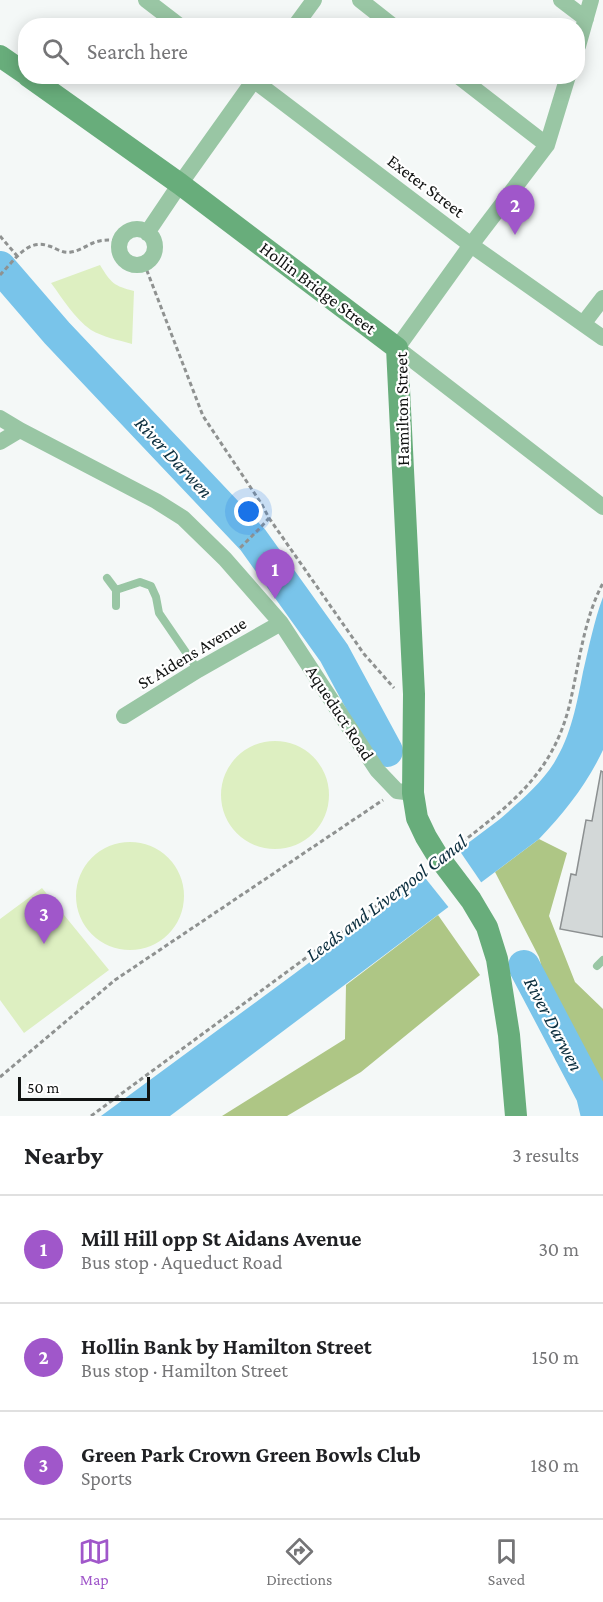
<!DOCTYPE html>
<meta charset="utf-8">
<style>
body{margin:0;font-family:"Crimson Pro",serif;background:#f6f6f6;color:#202124}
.scale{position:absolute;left:18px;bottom:15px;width:132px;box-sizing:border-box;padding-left:6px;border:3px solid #111312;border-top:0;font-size:16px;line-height:21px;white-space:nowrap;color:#111312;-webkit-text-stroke:4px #fff;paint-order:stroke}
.you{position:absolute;left:249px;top:512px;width:21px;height:21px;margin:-15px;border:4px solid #fff;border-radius:50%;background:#1a73e8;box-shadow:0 0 0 9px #1a73e833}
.badge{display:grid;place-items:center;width:39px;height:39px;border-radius:50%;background:#a057ca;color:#fff;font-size:20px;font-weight:700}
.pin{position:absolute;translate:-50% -50px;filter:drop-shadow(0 2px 3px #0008)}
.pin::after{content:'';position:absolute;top:32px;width:21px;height:18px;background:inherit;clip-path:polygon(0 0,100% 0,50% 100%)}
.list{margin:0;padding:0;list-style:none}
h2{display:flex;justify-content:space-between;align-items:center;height:78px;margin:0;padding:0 24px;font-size:26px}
h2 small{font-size:20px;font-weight:400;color:#757577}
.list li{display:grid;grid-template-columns:39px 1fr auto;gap:18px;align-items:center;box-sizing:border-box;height:108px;padding:0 24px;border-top:2px solid #e0e0e0}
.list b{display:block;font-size:22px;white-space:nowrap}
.list p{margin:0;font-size:20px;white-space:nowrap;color:#757577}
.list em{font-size:20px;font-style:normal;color:#757577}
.icon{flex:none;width:33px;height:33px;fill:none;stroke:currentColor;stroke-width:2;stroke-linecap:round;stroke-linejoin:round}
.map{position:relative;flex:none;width:603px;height:1116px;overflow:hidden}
.search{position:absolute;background:#fff;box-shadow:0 3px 15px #0003;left:18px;right:18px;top:18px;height:66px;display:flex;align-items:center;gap:15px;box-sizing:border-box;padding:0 21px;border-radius:24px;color:#757577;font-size:22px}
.sheet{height:402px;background:#fff}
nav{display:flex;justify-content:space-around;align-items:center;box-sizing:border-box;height:84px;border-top:2px solid #e0e0e0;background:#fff;font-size:16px;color:#757577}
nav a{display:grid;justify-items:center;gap:3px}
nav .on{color:#a057ca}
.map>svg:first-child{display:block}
.green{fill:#ddefc1}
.forest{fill:#aec685}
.water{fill:#79c4ea}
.pier{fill:#f4f8f7}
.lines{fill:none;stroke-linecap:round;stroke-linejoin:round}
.river{stroke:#79c4ea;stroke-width:32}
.building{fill:#d3d8d8;stroke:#8c9091;stroke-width:1.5}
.path{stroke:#8f9291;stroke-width:3;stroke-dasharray:4.5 3;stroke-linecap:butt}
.lane{stroke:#99c6a4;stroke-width:8}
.street{stroke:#99c6a4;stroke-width:16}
.secondary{stroke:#68ad7b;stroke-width:22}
.labels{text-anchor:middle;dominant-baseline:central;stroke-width:4.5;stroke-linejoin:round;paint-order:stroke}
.street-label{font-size:18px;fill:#111312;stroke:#fff}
.water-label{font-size:20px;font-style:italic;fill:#0b2e3e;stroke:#fff}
</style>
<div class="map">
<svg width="603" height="1116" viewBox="0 0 603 1116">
<rect width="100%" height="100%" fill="#f4f8f7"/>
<path class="green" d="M100 265C111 283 114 286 134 291L132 344C118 340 103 337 91 330 74 318 63 299 51 283Z
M221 795a54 54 0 1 1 108 0a54 54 0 1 1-108 0Z
M76 896a54 54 0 1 1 108 0a54 54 0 1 1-108 0Z
M42 888 109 970 24 1033 0 1000V919Z"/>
<path class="forest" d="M539 839 567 853 549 916 575 982 603 1009V1088L550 999 539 957 495 872Z
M438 915 480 975 361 1072 287 1116H222L345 1039 346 985Z"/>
<path class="water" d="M603 597V750C587 784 565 812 539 839L170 1116H101L294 974 500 819C519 802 540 785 554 763 571 736 577 703 583 672 589 647 594 621 603 597Z"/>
<path class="pier" d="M457 847 483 885 450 909 422 874Z"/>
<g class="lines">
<path class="river" d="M0 267 57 333 253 540 334 653 387 751
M524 966 592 1095 597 1116"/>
</g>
<path class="building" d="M601 771 603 772V937L560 929 571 874 576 875 586 820 592 821Z"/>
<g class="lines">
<path class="path" d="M0 236 18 257
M144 263 203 416 261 503 269 518 261 527 239 549
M0 275C14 261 27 238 49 246 56 248 63 254 71 252 79 251 86 246 93 243 102 239 111 240 121 241
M269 518 364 654 394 688
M456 847C511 804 553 774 570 703 579 664 584 618 603 583
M0 1077 115 980 383 800
M91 1116 424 871"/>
<path class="lane" d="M107 578 116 590V606
M116 590 140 582 151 586 156 597 159 613 198 670
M597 966 603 960"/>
<path class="street" d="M146 0 180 26
M360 0 393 26
M561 0 586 19
M295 26 314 0
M578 46 591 0
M248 76 471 245 603 338
M458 76 547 145
M568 76 547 145 471 245 397 348 603 507
M119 247a18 18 0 1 1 36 0a18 18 0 1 1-36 0Z
M147 233 180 184 257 76
M583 324 603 298
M0 418 20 430 156 501 183 518 225 559 281 623 377 770 397 791 413 793
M0 442 20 430
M124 716 198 670 281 623"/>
<path class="secondary" d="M0 56 26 74
M28 76 180 184 397 348 414 694 413 793 417 818 426 837 437 855 471 900 487 927 497 959 509 1035 516 1116"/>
</g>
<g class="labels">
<g class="street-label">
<text transform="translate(426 186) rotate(37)">Exeter Street</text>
<text transform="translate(318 288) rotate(37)">Hollin Bridge Street</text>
<text transform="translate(402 409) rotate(-91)">Hamilton Street</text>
<text transform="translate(192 653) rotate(-31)">St Aidens Avenue</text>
<text transform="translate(340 713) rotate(57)">Aqueduct Road</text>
</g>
<g class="water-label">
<text transform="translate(174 457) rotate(47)">River Darwen</text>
<text transform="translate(386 898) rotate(-37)">Leeds and Liverpool Canal</text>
<text transform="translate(554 1024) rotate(62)">River Darwen</text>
</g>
</g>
</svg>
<div class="scale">50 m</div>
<div class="you"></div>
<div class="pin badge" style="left:275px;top:599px">1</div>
<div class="pin badge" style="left:515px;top:235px">2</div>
<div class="pin badge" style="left:44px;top:944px">3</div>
<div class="search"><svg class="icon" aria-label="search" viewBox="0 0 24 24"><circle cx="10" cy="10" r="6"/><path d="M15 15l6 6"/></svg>Search here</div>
</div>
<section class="sheet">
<h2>Nearby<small>3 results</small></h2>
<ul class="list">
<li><span class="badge">1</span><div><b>Mill Hill opp St Aidans Avenue</b><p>Bus stop · Aqueduct Road</p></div><em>30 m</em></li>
<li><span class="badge">2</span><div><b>Hollin Bank by Hamilton Street</b><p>Bus stop · Hamilton Street</p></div><em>150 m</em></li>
<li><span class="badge">3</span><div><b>Green Park Crown Green Bowls Club</b><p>Sports</p></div><em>180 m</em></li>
</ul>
</section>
<nav>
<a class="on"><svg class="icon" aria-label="map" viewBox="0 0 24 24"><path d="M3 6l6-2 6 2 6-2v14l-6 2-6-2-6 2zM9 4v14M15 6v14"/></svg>Map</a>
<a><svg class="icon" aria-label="directions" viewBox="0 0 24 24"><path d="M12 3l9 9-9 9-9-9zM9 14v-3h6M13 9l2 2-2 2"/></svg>Directions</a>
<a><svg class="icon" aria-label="saved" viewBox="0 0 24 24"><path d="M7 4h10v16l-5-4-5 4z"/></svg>Saved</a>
</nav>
